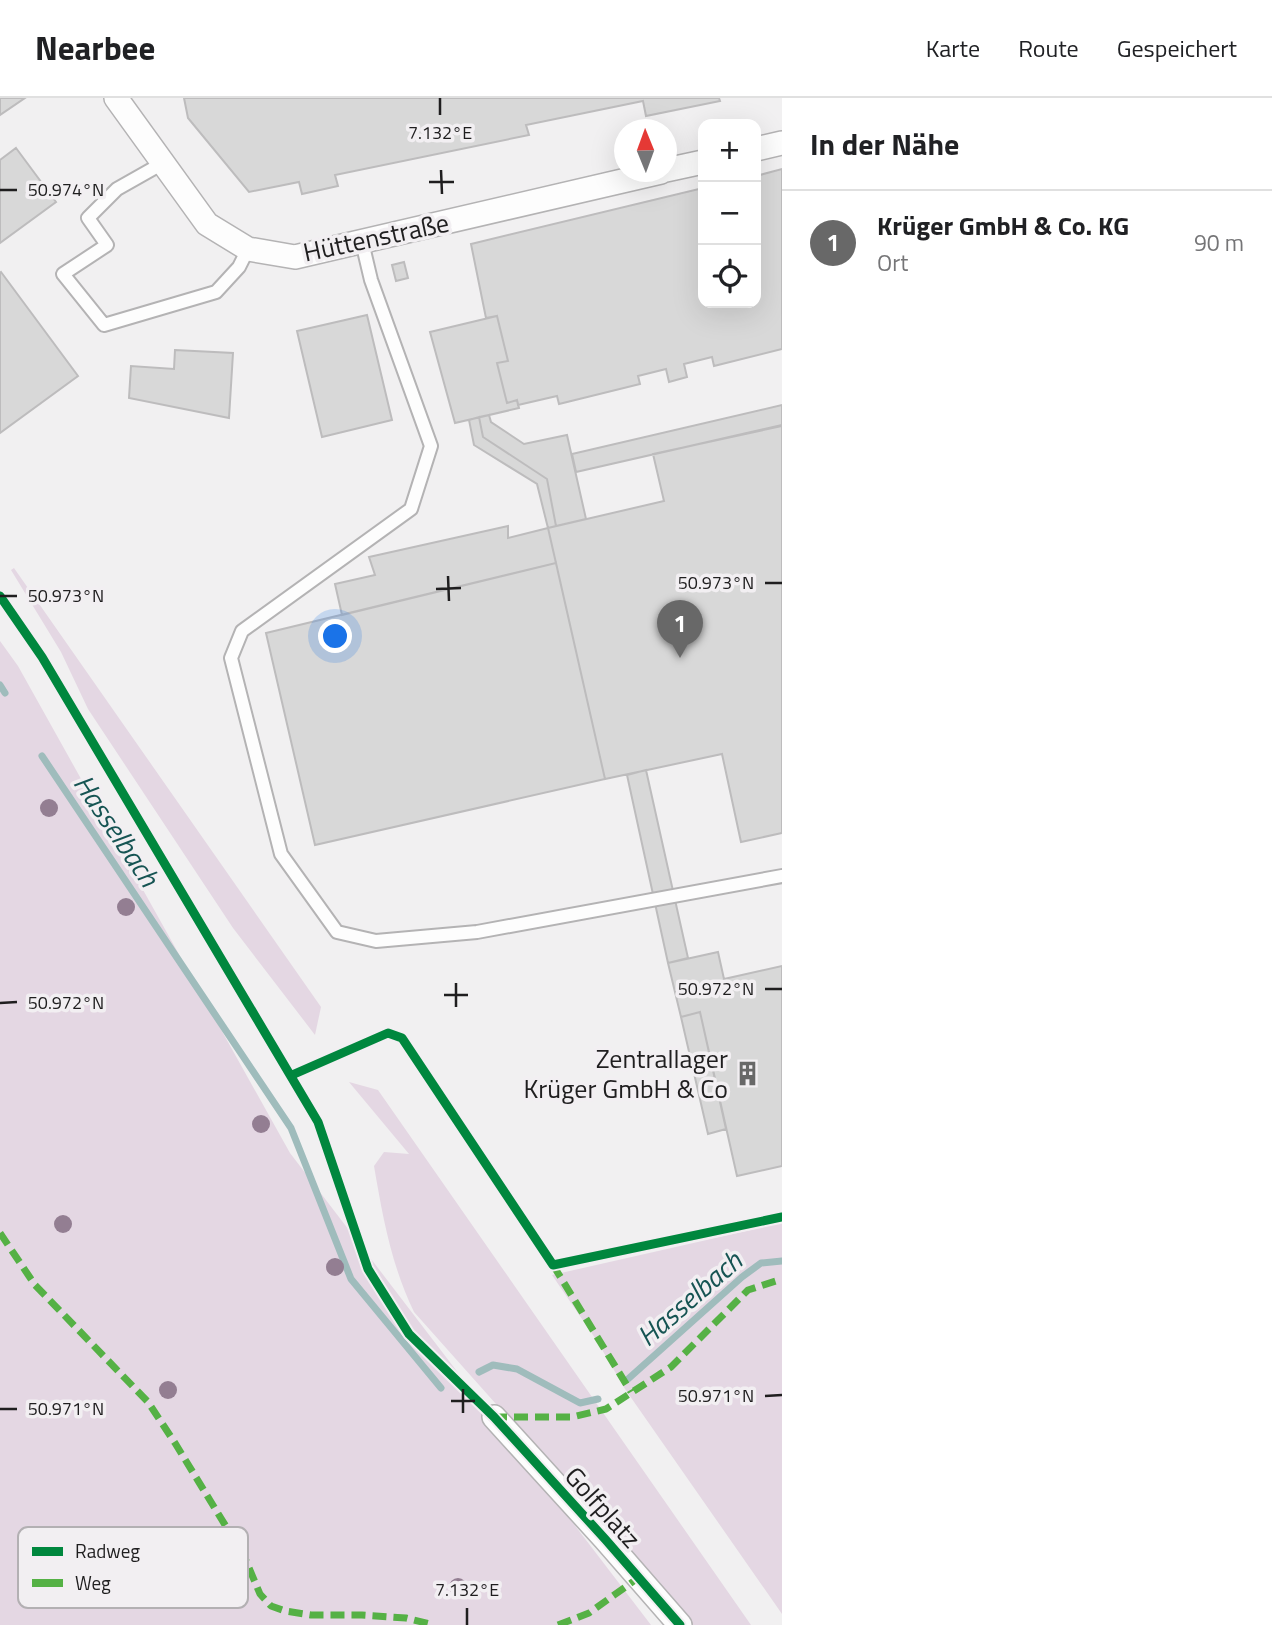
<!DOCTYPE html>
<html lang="de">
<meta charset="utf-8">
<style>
body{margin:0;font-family:"Titillium Web",sans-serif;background:#f6f6f6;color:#202124}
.controls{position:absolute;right:21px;top:21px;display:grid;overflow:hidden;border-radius:14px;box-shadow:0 7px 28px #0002}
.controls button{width:63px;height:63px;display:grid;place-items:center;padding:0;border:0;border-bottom:2px solid #e0e0e0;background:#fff;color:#202124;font:35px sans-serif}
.compass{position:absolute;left:614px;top:21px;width:63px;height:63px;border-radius:50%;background:#fff;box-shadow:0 7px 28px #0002;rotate:359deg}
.you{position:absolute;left:336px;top:539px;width:24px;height:24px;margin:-18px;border:5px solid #fff;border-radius:50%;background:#1a73e8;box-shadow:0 0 0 10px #1a73e833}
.badge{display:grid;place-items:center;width:46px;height:46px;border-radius:50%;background:#686868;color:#fff;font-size:23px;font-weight:700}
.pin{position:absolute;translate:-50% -58px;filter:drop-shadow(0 2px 4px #0008)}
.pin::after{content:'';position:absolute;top:37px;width:24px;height:21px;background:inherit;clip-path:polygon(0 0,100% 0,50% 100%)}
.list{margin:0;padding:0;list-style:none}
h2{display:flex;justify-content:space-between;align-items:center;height:91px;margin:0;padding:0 28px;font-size:30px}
h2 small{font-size:23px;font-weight:400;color:#757577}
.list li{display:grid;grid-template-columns:46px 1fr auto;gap:21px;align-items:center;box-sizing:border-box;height:105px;padding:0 28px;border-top:2px solid #e0e0e0}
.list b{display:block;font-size:26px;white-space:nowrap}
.list p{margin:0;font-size:23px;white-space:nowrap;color:#757577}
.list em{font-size:23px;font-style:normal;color:#757577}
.icon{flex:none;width:38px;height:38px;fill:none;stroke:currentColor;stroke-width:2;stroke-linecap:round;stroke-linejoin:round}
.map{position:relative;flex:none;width:782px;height:1527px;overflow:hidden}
header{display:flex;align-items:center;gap:42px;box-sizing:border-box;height:98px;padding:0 35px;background:#fff;border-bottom:2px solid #e0e0e0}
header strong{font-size:33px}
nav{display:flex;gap:38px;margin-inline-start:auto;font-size:24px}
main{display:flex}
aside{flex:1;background:#fff}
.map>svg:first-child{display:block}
.green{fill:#e4d7e3}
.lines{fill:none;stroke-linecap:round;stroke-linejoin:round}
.stream{stroke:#9fbcbc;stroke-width:7}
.building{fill:#d8d8d8;stroke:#bdbcbd;stroke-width:2}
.service-casing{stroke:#b4b3b4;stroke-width:16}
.minor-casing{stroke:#b4b3b4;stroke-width:26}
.service{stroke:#fdfdfd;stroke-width:12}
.minor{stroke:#fdfdfd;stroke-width:23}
.quiet{stroke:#55b145;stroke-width:7;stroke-dasharray:14 7;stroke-linecap:butt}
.cycleway-casing{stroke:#f2eff2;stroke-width:13}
.cycleway{stroke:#00873e;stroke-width:9}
.tree{fill:#937e92}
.ticks{fill:none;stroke:#1f1e1f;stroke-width:2.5}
.labels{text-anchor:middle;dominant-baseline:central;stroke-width:7;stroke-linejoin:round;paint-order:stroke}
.street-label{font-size:26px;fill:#1f1e1f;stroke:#f2eff2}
.poi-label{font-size:26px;fill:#1f1e1f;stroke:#f2eff2;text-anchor:end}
.water-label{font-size:28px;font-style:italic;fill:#165453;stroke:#f2eff2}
.key{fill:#f2eff2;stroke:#b3b0b3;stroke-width:2}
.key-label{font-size:19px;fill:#1f1e1f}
.ticks-label{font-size:18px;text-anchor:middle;fill:#1f1e1f;stroke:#f2eff2;stroke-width:7;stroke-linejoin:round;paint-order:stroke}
</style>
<header>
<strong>Nearbee</strong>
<nav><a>Karte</a><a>Route</a><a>Gespeichert</a></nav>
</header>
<main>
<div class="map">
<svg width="782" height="1527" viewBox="0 0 782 1527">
<rect width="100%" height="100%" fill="#f1f0f1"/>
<path class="green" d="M14 470 321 909 315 937 233 830 88 611 61 554 11 472Z
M0 543 18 568 290 1055 651 1527H0Z
M349 984 378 992 751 1527H693L414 1214C391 1166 383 1120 374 1068L384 1054 409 1056Z
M782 1125V1516L625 1291 597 1243 552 1177Z"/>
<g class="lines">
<path class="stream" d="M0 587 5 595
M42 658 291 1030 351 1181 441 1290
M479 1274 493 1267 517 1271 580 1305 598 1301
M628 1281 742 1179 761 1165 782 1163"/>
</g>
<path class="building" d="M0 0H25L0 17Z
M184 0H719L720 3 646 18 643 3 526 27 529 37 335 77 338 88 302 96 299 84 249 94 188 20Z
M16 50 56 104 0 145V62Z
M782 71V251L714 268 712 259 684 266 687 279 669 284 666 271 638 278 640 286 559 306 557 298 518 307 517 302 507 305 497 265 508 263 497 218 486 220 471 146 703 90V205H756V78Z
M404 164 408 180 396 183 392 167Z
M1 174 78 278 0 335V175Z
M367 217 392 322 322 339 297 233Z
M497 218 508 263 497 265 507 305 517 302 519 310 455 325 430 234Z
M175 252 233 255 229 320 129 300 131 268 174 271Z
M782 307V327L576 374 572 356Z
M489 317 491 324 524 346 567 337 586 421 556 428 547 381 483 339 479 319Z
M479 319 483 339 547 381 556 428 548 430 537 386 474 347 469 322Z
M782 328V735L741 744 722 656 605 681 548 430 664 403 653 356Z
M508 428V440L548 430 556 465 342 517 335 486 375 477 369 459Z
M556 465 605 681 315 747 266 535Z
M646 672 688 860 668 865 627 677Z
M718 854 724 881 782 868V1068L737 1078 700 914 681 919 668 865Z
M700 914 726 1031 708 1036 681 919Z"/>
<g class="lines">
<defs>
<path id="service" d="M163 65 117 91 88 120 107 147 63 176 104 227 216 194 239 169 248 151
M362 144 371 182 431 348 411 411 242 533 231 560 281 756 337 834 376 843 477 834 782 778"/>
<path id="minor" d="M116 0 207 126 248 151 295 159 661 74
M756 51 782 45
M666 72 703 64
M494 1319 605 1441 680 1527"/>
</defs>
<use href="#service" class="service-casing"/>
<use href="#minor" class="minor-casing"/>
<use href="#service" class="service"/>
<use href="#minor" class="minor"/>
<path class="quiet" d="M0 1135 35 1187 148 1304 175 1345 244 1458 260 1496 271 1508 285 1513 311 1517H362L406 1520 434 1527
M553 1167 631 1294
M493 1319H572L606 1311 671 1269 748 1192 782 1181
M558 1527 589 1515 638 1480"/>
<defs>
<path id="cycleway" d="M0 498 42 559 318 1024 368 1171 409 1236 494 1319 605 1441 680 1527
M292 977 388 935 402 940 553 1167 782 1119"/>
</defs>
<use href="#cycleway" class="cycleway-casing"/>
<use href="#cycleway" class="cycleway"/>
</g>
<g class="tree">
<circle cx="49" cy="710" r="9"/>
<circle cx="126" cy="809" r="9"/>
<circle cx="261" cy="1026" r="9"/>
<circle cx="63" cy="1126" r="9"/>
<circle cx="335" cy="1169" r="9"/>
<circle cx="168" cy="1292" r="9"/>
<circle cx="458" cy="1489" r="9"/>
</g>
<path class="ticks" d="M440 0V17M441 72 442 96M429 84H454M0 92H17M448 478 449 503M765 485H782M436 491 461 490M0 498H17M456 885V909M765 891H782M444 897H468M0 905 17 904M463 1291V1315M765 1298 782 1297M451 1303H475M0 1311H17M467 1510V1527"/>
<defs>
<symbol id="building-bare" viewBox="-9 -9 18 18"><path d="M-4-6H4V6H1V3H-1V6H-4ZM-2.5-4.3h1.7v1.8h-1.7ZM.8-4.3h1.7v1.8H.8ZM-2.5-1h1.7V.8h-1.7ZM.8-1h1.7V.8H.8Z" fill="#686868" stroke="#f2eff2" stroke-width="2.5" paint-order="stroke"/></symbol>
</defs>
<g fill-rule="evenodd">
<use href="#building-bare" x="730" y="958" width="35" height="35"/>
</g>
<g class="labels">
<g class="street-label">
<text transform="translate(376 139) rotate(-12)">Hüttenstraße</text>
<text transform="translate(603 1409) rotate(48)">Golfplatz</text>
</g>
<g class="poi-label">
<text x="728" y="960">Zentrallager<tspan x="728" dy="30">Krüger GmbH &amp; Co</tspan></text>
</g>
<g class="water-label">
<text transform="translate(117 732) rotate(56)">Hasselbach</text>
<text transform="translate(689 1200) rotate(-41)">Hasselbach</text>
</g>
</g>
<rect x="18" y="1429" width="230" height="81" rx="10" class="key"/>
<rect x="32" y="1449" width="31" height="9" fill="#00873e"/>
<rect x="32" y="1481" width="31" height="8" fill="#55b145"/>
<g class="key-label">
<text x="75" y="1460">Radweg</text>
<text x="75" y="1492">Weg</text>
</g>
<g class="ticks-label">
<text x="440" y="41">7.132°E</text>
<text x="66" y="98">50.974°N</text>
<text x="716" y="491">50.973°N</text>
<text x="66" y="504">50.973°N</text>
<text x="716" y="897">50.972°N</text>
<text x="66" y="911">50.972°N</text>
<text x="716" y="1304">50.971°N</text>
<text x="66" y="1317">50.971°N</text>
<text x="467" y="1498">7.132°E</text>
</g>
</svg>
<div class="controls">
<button>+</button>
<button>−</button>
<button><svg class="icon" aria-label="locate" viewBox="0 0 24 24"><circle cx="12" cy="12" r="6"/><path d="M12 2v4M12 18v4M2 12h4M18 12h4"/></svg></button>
</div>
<svg class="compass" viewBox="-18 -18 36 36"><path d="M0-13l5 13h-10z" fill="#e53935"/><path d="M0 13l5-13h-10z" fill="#757577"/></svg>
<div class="you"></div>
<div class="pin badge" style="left:680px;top:560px">1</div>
</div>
<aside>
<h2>In der Nähe<small></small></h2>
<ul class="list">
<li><span class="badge">1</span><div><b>Krüger GmbH &amp; Co. KG</b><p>Ort</p></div><em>90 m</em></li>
</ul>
</aside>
</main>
